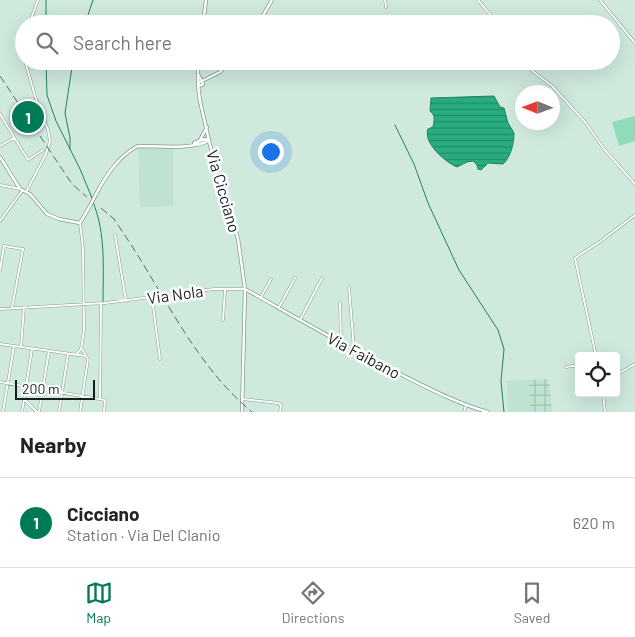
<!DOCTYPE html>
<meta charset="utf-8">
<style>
body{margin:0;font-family:Barlow,sans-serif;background:#f6f6f6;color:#222}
.controls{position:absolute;right:15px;bottom:15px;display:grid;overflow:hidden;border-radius:5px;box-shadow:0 5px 20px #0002}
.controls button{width:45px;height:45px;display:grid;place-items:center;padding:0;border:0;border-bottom:1px solid #e0e0e0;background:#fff;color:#222;font:25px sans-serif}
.compass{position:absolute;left:515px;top:85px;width:45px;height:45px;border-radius:50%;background:#fff;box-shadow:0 5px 20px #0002;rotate:271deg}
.scale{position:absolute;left:15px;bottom:12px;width:80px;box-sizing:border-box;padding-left:5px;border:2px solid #151f1b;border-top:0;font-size:14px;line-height:18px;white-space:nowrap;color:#151f1b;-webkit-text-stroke:4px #fff;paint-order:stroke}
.you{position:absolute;left:270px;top:151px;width:18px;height:18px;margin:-12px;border:4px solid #fff;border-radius:50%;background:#1a73e8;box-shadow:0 0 0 8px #1a73e833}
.badge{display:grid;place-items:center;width:32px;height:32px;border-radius:50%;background:#007956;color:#fff;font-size:16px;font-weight:700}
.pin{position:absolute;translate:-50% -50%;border:2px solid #fff;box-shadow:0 1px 5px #0006}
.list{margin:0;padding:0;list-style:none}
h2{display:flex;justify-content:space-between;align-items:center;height:65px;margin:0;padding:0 20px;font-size:21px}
h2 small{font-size:16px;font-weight:400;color:#767676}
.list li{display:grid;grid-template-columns:32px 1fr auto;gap:15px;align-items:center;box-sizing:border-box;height:90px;padding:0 20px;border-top:1px solid #e0e0e0}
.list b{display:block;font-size:19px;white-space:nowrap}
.list p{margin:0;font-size:16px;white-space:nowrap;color:#767676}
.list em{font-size:16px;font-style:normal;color:#767676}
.icon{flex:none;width:28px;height:28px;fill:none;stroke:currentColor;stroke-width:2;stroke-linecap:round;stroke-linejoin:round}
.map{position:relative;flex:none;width:635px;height:412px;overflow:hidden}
.search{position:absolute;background:#fff;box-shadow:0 5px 20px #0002;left:15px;right:15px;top:15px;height:55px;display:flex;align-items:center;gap:12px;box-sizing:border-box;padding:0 18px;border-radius:28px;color:#767676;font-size:19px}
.sheet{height:155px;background:#fff}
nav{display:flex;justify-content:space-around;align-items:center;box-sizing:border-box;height:70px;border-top:1px solid #e0e0e0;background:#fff;font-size:14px;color:#767676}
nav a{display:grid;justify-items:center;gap:2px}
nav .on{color:#007956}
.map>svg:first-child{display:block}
.built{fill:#bfe2d1}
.industrial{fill:url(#industrial-grid)}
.green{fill:#91daba}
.water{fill:url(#water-rules);stroke:#228262}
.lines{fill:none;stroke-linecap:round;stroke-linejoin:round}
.stream{stroke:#228262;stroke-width:1}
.minor-casing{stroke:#839c90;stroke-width:3}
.tertiary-casing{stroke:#839c90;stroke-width:4}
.minor{stroke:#fff;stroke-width:2}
.tertiary{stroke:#fff;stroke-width:2.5}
.rail{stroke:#5c6c65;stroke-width:1;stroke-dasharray:8 4;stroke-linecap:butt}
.tertiary-bridge-casing{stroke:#839c90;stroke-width:4;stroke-linecap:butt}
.tertiary-bridge{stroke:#fff;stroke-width:2.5}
.labels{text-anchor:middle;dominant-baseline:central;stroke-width:5;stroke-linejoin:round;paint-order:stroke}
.street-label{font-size:16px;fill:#151f1b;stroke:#fff}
</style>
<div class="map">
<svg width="635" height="412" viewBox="0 0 635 412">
<defs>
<pattern id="industrial-grid" width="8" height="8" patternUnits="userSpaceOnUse" patternTransform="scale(1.25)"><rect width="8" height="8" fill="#bfe2d1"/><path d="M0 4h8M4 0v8" fill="none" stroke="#a3c1b3"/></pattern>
<pattern id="water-rules" width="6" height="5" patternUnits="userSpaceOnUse" patternTransform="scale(1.25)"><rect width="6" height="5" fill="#28ad80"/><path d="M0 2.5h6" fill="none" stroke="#218c68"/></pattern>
</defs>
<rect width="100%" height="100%" fill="#cfe9dd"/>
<path class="built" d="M173 147V206L140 207 138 148 163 149Z
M529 380 530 412H508L507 381Z"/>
<path class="industrial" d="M549 379 552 412H530L529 380Z"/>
<path class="green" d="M635 116V141L619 146 612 122Z"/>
<path class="water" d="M494 96 500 107 504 108 508 123 514 133C514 143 511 157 503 164L488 163 481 170 478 169 477 165 473 161 467 162 457 167C445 162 423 143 428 129L433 127C434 120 436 116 430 111L431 98Z"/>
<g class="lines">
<path class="stream" d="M46 0V24
M85 24 93 0
M46 61 47 95 56 121 80 169 92 198
M395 125 414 164 428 203 459 270 498 330 504 349 501 381 504 412
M70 149V138L65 113 73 61
M93 202C106 234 103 268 103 302"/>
<defs>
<path id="minor" d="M385 0 386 7
M478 0 498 24
M600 0 635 43
M29 24 38 0
M24 39 22 46 24 58
M25 61 35 96 48 130 50 141 46 154 26 192
M525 61 530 69 552 86 585 122 604 149 635 184
M0 114 28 160 43 150
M0 146 14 138
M0 185 20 189
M0 221 22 191
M115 235 126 301
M0 270 4 246 23 249 12 308
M349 287 354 350
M261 297 271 279
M152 298 160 359
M340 303 341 343
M279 307 295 278
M0 309 105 303 214 289H245
M223 320 225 290
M300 320 322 278
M0 344 86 356
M21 347 24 307
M76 355 81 349 84 330 83 248 80 223
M596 356 575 258 601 241 635 215
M576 366 578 385
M566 367 579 365
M616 375 635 364
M0 382 105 400 104 412
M603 393 605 412
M24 399 37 412
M100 399 101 304
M242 399 278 403 281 405 280 412
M3 412 14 346
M22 412 32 349
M39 412 49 351
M59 412 68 354
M80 412 88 359 82 349
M464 412 466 405"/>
<path id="tertiary" d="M203 24 206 0
M258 24 272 0
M198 61V82
M198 74 203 84 200 86 198 83 201 81
M202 81 220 72 230 61
M198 85 200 101 210 145 238 239 245 289 242 412
M200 140 207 127
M194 143 205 139 209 140
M0 157 20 189 30 194 47 214 59 219 80 223 91 204
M95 196C105 177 118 156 138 146 155 146 197 150 209 140
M245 289C295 317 345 346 396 372 426 387 456 403 488 412"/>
</defs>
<use href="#minor" class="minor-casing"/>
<use href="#tertiary" class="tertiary-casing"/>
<use href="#minor" class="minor"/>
<use href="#tertiary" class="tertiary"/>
<path class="rail" d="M0 76 72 184 87 197
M101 208 114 219 124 234C165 295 195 365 252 412"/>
<defs>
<path id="tertiary-bridge" d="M91 204 95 196"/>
</defs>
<use href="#tertiary-bridge" class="tertiary-bridge-casing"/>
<use href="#tertiary-bridge" class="tertiary-bridge"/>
</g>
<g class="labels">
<g class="street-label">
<text transform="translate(224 191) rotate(74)">Via Cicciano</text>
<text transform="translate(175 294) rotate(-8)">Via Nola</text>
<text transform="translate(364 355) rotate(28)">Via Faibano</text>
</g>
</g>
</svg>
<div class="controls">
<button><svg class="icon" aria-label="locate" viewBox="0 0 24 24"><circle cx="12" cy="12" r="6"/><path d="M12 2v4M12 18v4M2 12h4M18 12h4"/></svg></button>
</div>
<svg class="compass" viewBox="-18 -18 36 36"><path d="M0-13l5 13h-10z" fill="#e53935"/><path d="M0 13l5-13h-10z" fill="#767676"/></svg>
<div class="scale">200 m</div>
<div class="you"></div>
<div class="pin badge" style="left:28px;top:117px">1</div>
<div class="search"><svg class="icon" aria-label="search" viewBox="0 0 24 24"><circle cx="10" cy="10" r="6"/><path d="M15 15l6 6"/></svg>Search here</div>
</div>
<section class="sheet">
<h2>Nearby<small></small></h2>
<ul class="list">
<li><span class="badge">1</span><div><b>Cicciano</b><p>Station · Via Del Clanio</p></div><em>620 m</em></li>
</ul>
</section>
<nav>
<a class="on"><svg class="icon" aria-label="map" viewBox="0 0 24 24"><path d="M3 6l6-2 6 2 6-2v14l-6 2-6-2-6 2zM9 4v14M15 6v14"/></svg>Map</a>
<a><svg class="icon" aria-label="directions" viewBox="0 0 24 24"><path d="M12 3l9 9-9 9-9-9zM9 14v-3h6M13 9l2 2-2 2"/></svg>Directions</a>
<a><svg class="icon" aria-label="saved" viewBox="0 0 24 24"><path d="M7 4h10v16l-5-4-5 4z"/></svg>Saved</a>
</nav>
